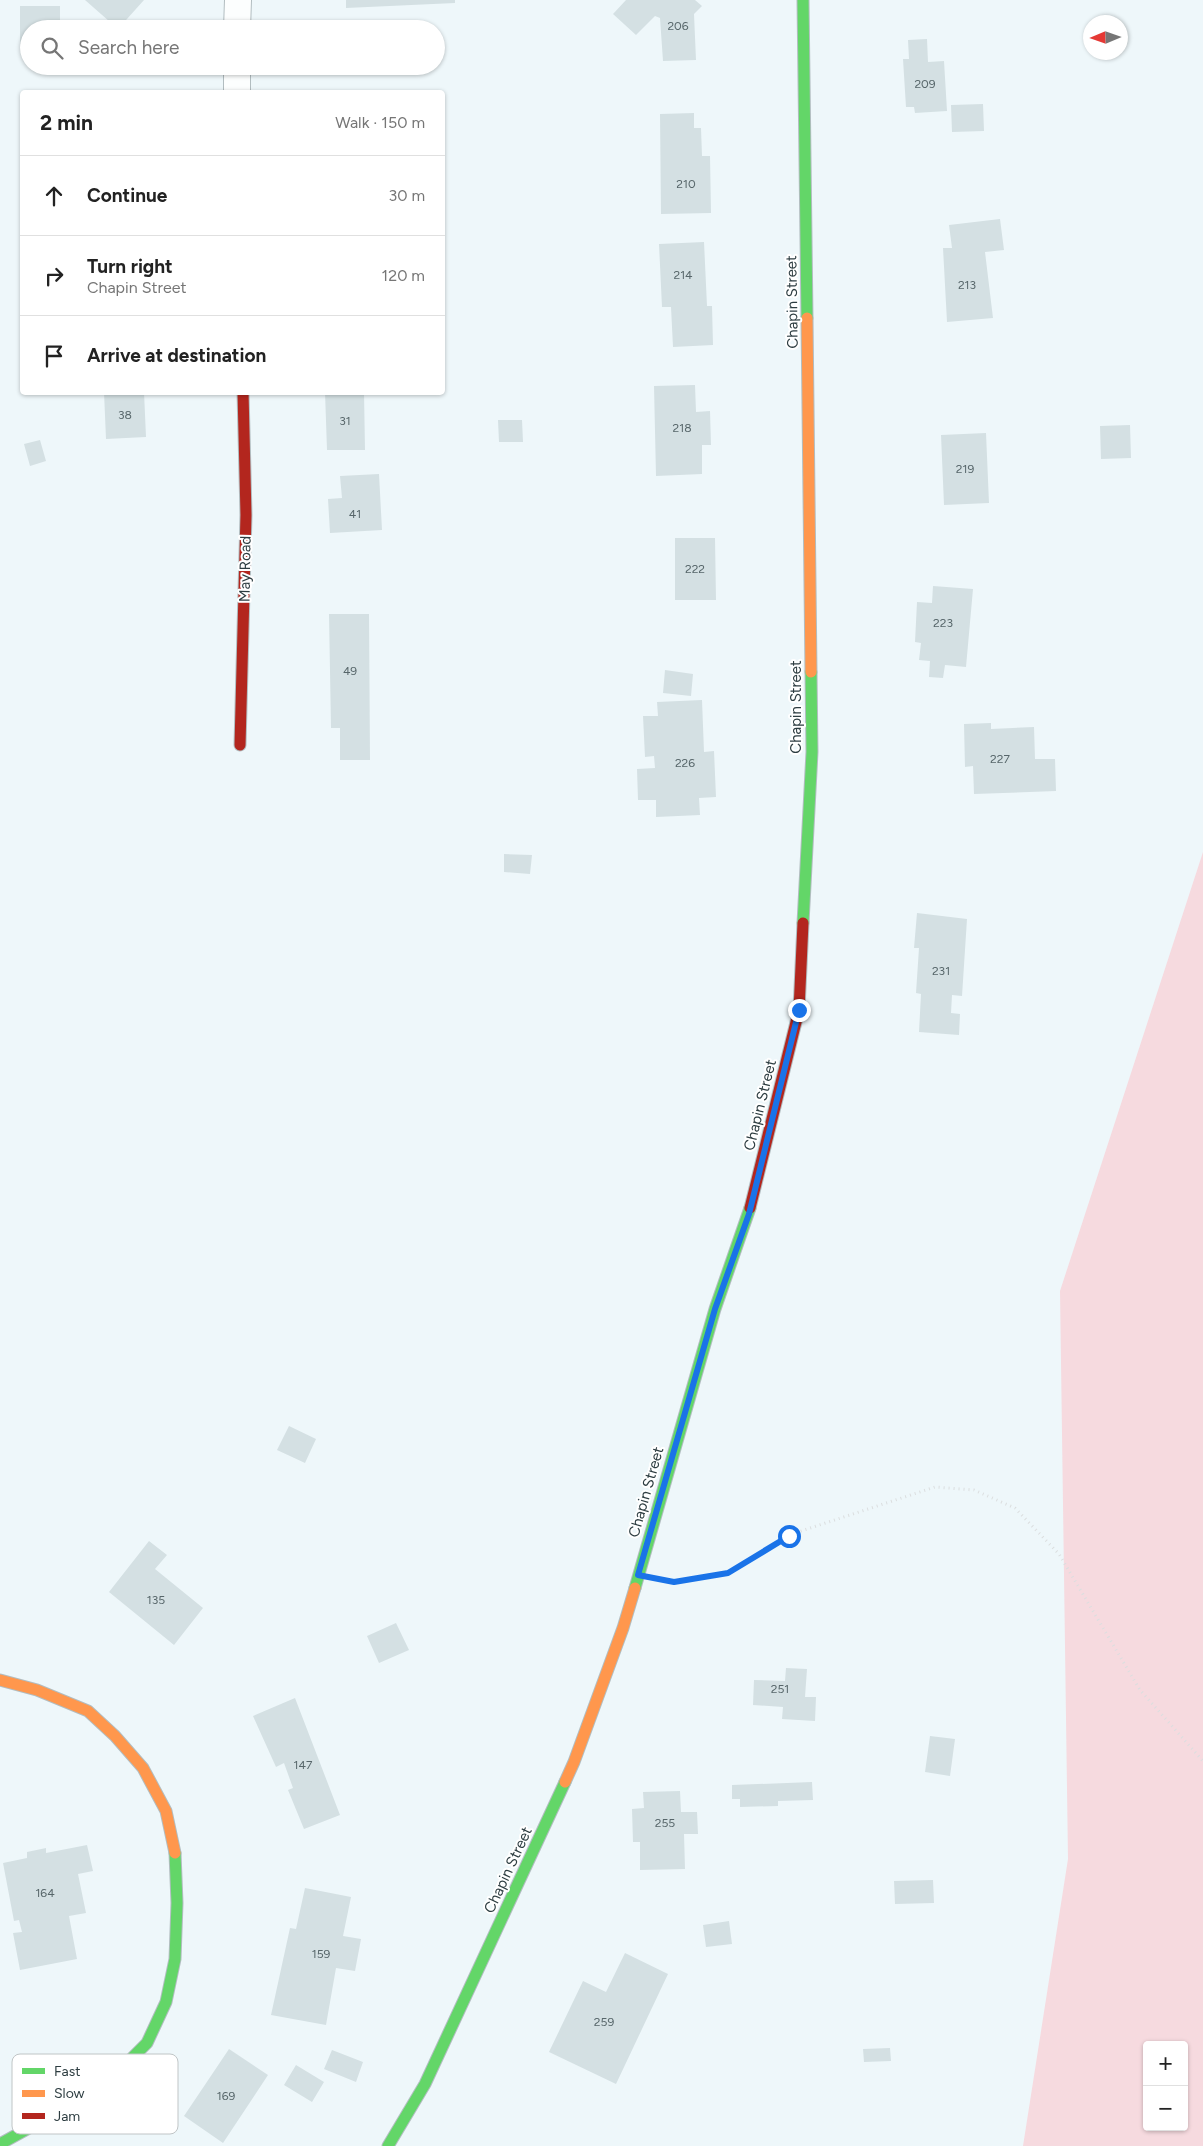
<!DOCTYPE html>
<meta charset="utf-8">
<style>
body{margin:0;font-family:Figtree,sans-serif;background:#f2f2f2;color:#222}
.controls{position:absolute;right:15px;bottom:15px;display:grid;overflow:hidden;border-radius:5px;box-shadow:0 1px 4px #0004}
.controls button{width:45px;height:45px;display:grid;place-items:center;padding:0;border:0;border-bottom:1px solid #e0e0e0;background:#fff;color:#222;font:25px sans-serif}
.compass{position:absolute;left:1083px;top:15px;width:45px;height:45px;border-radius:50%;background:#fff;box-shadow:0 1px 4px #0004;rotate:268deg}
.stop{position:absolute;width:15px;height:15px;margin:-11px;border:4px solid #1a73e8;border-radius:50%;background:#fff}
.stop.end{background:#1a73e8;border-color:#fff;box-shadow:0 1px 5px #0008}
.list{margin:0;padding:0;list-style:none}
h2{display:flex;justify-content:space-between;align-items:center;height:65px;margin:0;padding:0 20px;font-size:21px}
h2 small{font-size:16px;font-weight:400;color:#767676}
.list li{display:grid;grid-template-columns:32px 1fr auto;gap:15px;align-items:center;box-sizing:border-box;height:80px;padding:0 20px;border-top:1px solid #e0e0e0}
.list b{display:block;font-size:19px;white-space:nowrap}
.list p{margin:0;font-size:16px;white-space:nowrap;color:#767676}
.list em{font-size:16px;font-style:normal;color:#767676}
.icon{flex:none;width:28px;height:28px;fill:none;stroke:currentColor;stroke-width:2;stroke-linecap:round;stroke-linejoin:round}
.map{position:relative;flex:none;width:1203px;height:2146px;overflow:hidden}
.search{position:absolute;background:#fff;box-shadow:0 1px 4px #0004;left:20px;top:20px;width:425px;height:55px;display:flex;align-items:center;gap:12px;box-sizing:border-box;padding:0 18px;border-radius:28px;color:#767676;font-size:19px}
.panel{position:absolute;background:#fff;box-shadow:0 1px 4px #0004;left:20px;top:90px;width:425px;height:305px;border-radius:5px}
.map>svg:first-child{display:block}
.green{fill:#f6dadf;fill-rule:evenodd}
.building{fill:#d4e0e3}
.lines{fill:none;stroke-linecap:round;stroke-linejoin:round}
.street-casing{stroke:#b2bdc0;stroke-width:28}
.fast-casing{stroke:#b2bdc0;stroke-width:13}
.slow-casing{stroke:#b2bdc0;stroke-width:13}
.jam-casing{stroke:#b2bdc0;stroke-width:13}
.path{stroke:#dbdedf;stroke-width:3;stroke-dasharray:1 4;stroke-linecap:butt}
.street{stroke:#fcfefe;stroke-width:26}
.fast{stroke:#63d668;stroke-width:11}
.slow{stroke:#ff974d;stroke-width:11}
.jam{stroke:#b3261e;stroke-width:11}
.route{stroke:#1a73e8;stroke-width:6}
.labels{text-anchor:middle;dominant-baseline:central;stroke-width:4;stroke-linejoin:round;paint-order:stroke}
.number-label{font-size:12px;fill:#57666a}
.street-label{font-size:15px;fill:#2d3d41;stroke:#fff}
.key{fill:#fff;stroke:#c0c5c6;stroke-width:1}
.key-label{font-size:14px;fill:#2d3d41}
</style>
<div class="map">
<svg width="1203" height="2146" viewBox="0 0 1203 2146">
<rect width="100%" height="100%" fill="#eef7fa"/>
<path class="green" d="M1203 852V2146H1023L1068 1859 1060 1291ZM1147 2045H1184V2127H1147Z"/>
<path class="building" d="M85 0H144L118 29Z
M346 0H455V3L346 8Z
M626 0H695L702 6 694 14 696 60 663 61 660 18 655 16 636 35 613 14Z
M20 6H60V29H29V44H20Z
M927 39 928 62 944 61 947 111 915 113 914 107H906L903 59H909L908 40Z
M983 104 984 131 952 132 951 105Z
M694 113V128H701L702 156H710L711 213 661 214 660 114Z
M1000 219 1004 250 985 252 993 318 947 322 943 248H952L949 225Z
M704 242 707 306H712L713 345 673 347 671 307H662L659 244Z
M695 385 696 412 710 411 711 445H702V474L656 476 654 386Z
M104 392H144L146 437 106 439Z
M325 392H364L365 450H327Z
M498 420H522L523 442H499Z
M1130 425 1131 458 1101 459 1100 426Z
M986 433 989 503 944 505 941 435Z
M40 440 46 461 30 466 24 444Z
M379 474 382 530 330 533 328 499 342 498 340 476Z
M675 538H715L716 600H675Z
M933 586 973 589 966 667 945 665 943 678 929 677 930 661 919 660 921 643 915 642 917 602 932 603Z
M329 614H369L370 760H340V728H331Z
M665 670 693 674 691 696 663 693Z
M702 700 704 752 714 751 716 797 699 798 700 815 656 817V800H638L637 769 655 768 654 756 645 757 643 716H658L657 702Z
M991 723V729L1034 727 1035 759H1055L1056 791 974 794 973 766 965 767 964 724Z
M504 854 532 855 530 874 504 872Z
M917 913 967 919 962 996 952 995 951 1013 960 1014 959 1035 919 1032 921 994 916 993 919 948H914Z
M289 1426 316 1439 305 1463 277 1450Z
M149 1541 167 1555 155 1569 203 1608 174 1645 109 1592Z
M396 1623 409 1650 379 1663 367 1636Z
M786 1668 807 1669 805 1697H816L815 1721 782 1719 783 1707 753 1705 754 1680 785 1681Z
M295 1698 340 1815 304 1829 288 1790 293 1788 284 1763 276 1767 253 1716Z
M930 1736 955 1739 950 1776 925 1772Z
M812 1782 813 1800 778 1801V1806L740 1807V1799H732V1785Z
M680 1791 681 1812H697L698 1834H684L685 1869 640 1870V1842H633L632 1809 644 1808 643 1792Z
M87 1845 93 1871 78 1874 86 1913 69 1916 77 1959 20 1970 13 1933 22 1932 19 1920 14 1921 3 1863 27 1858V1852L46 1848V1853Z
M933 1880 934 1903 895 1904 894 1881Z
M305 1888 351 1897 343 1936 361 1939 355 1971 336 1968 326 2025 271 2015 290 1928 296 1929Z
M729 1921 732 1944 706 1947 703 1925Z
M625 1953 668 1974 616 2084 549 2052 583 1981 606 1992Z
M890 2048 891 2061 864 2062 863 2049Z
M229 2049 268 2075 223 2143 184 2116Z
M332 2050 363 2062 356 2082 324 2069Z
M296 2065 324 2082 312 2102 284 2085Z"/>
<g class="lines">
<defs>
<path id="street" d="M237 29 238 0
M237 66V92"/>
<path id="fast" d="M803 0 807 318
M803 923 812 752 811 672
M635 1588 715 1309 750 1208
M0 2144 67 2107 114 2076 147 2043 166 2002 175 1959 177 1903 175 1853
M388 2146 425 2084 565 1782"/>
<path id="slow" d="M807 318 811 672
M0 1680 37 1690 88 1711 115 1736 143 1768 166 1811 175 1853
M565 1782 574 1762 623 1628 635 1588"/>
<path id="jam" d="M240 745 246 515 243 392
M750 1208 799 1010 803 923"/>
</defs>
<use href="#street" class="street-casing"/>
<use href="#fast" class="fast-casing"/>
<use href="#slow" class="slow-casing"/>
<use href="#jam" class="jam-casing"/>
<path class="path" d="M668 1581 674 1582 728 1573 789 1535 935 1487 974 1490 1015 1508 1059 1554 1140 1690 1203 1761"/>
<use href="#street" class="street"/>
<use href="#fast" class="fast"/>
<use href="#slow" class="slow"/>
<use href="#jam" class="jam"/>
</g>
<g class="lines">
<path class="route" d="M789 1536 728 1573 674 1582 638 1575 715 1309 749 1214 799 1010"/>
</g>
<g class="labels">
<g class="number-label">
<text x="678" y="26">206</text>
<text x="925" y="84">209</text>
<text x="686" y="184">210</text>
<text x="683" y="275">214</text>
<text x="967" y="285">213</text>
<text x="125" y="415">38</text>
<text x="345" y="421">31</text>
<text x="682" y="428">218</text>
<text x="965" y="469">219</text>
<text x="355" y="514">41</text>
<text x="695" y="569">222</text>
<text x="943" y="623">223</text>
<text x="350" y="671">49</text>
<text x="1000" y="759">227</text>
<text x="685" y="763">226</text>
<text x="941" y="971">231</text>
<text x="156" y="1600">135</text>
<text x="780" y="1689">251</text>
<text x="303" y="1765">147</text>
<text x="665" y="1823">255</text>
<text x="45" y="1893">164</text>
<text x="321" y="1954">159</text>
<text x="604" y="2022">259</text>
<text x="226" y="2096">169</text>
</g>
<g class="street-label">
<text transform="translate(792 302) rotate(-91)">Chapin Street</text>
<text transform="translate(245 569) rotate(-89)">May Road</text>
<text transform="translate(796 707) rotate(-90)">Chapin Street</text>
<text transform="translate(760 1105) rotate(-76)">Chapin Street</text>
<text transform="translate(646 1492) rotate(-74)">Chapin Street</text>
<text transform="translate(508 1870) rotate(-65)">Chapin Street</text>
</g>
</g>
<rect x="12" y="2054" width="166" height="80" rx="8" class="key"/>
<rect x="22" y="2068" width="23" height="6" fill="#63d668"/>
<rect x="22" y="2090" width="23" height="7" fill="#ff974d"/>
<rect x="22" y="2113" width="23" height="6" fill="#b3261e"/>
<g class="key-label">
<text x="54" y="2076">Fast</text>
<text x="54" y="2098">Slow</text>
<text x="54" y="2121">Jam</text>
</g>
</svg>
<div class="controls">
<button>+</button>
<button>−</button>
</div>
<svg class="compass" viewBox="-18 -18 36 36"><path d="M0-13l5 13h-10z" fill="#e53935"/><path d="M0 13l5-13h-10z" fill="#767676"/></svg>
<div class="stop" style="left:789px;top:1536px"></div>
<div class="stop end" style="left:799px;top:1010px"></div>
<div class="search"><svg class="icon" aria-label="search" viewBox="0 0 24 24"><circle cx="10" cy="10" r="6"/><path d="M15 15l6 6"/></svg>Search here</div>
<section class="panel">
<h2>2 min<small>Walk · 150 m</small></h2>
<ul class="list">
<li><svg class="icon" aria-label="ahead" viewBox="0 0 24 24"><path d="M12 20V5M6 11l6-6 6 6"/></svg><div><b>Continue</b></div><em>30 m</em></li>
<li><svg class="icon" aria-label="right" viewBox="0 0 24 24"><path d="M7 20v-9h11M14 6l5 5-5 5"/></svg><div><b>Turn right</b><p>Chapin Street</p></div><em>120 m</em></li>
<li><svg class="icon" aria-label="arrive" viewBox="0 0 24 24"><path d="M6 21V4h12l-3 4 3 4H6"/></svg><div><b>Arrive at destination</b></div></li>
</ul>
</section>
</div>
